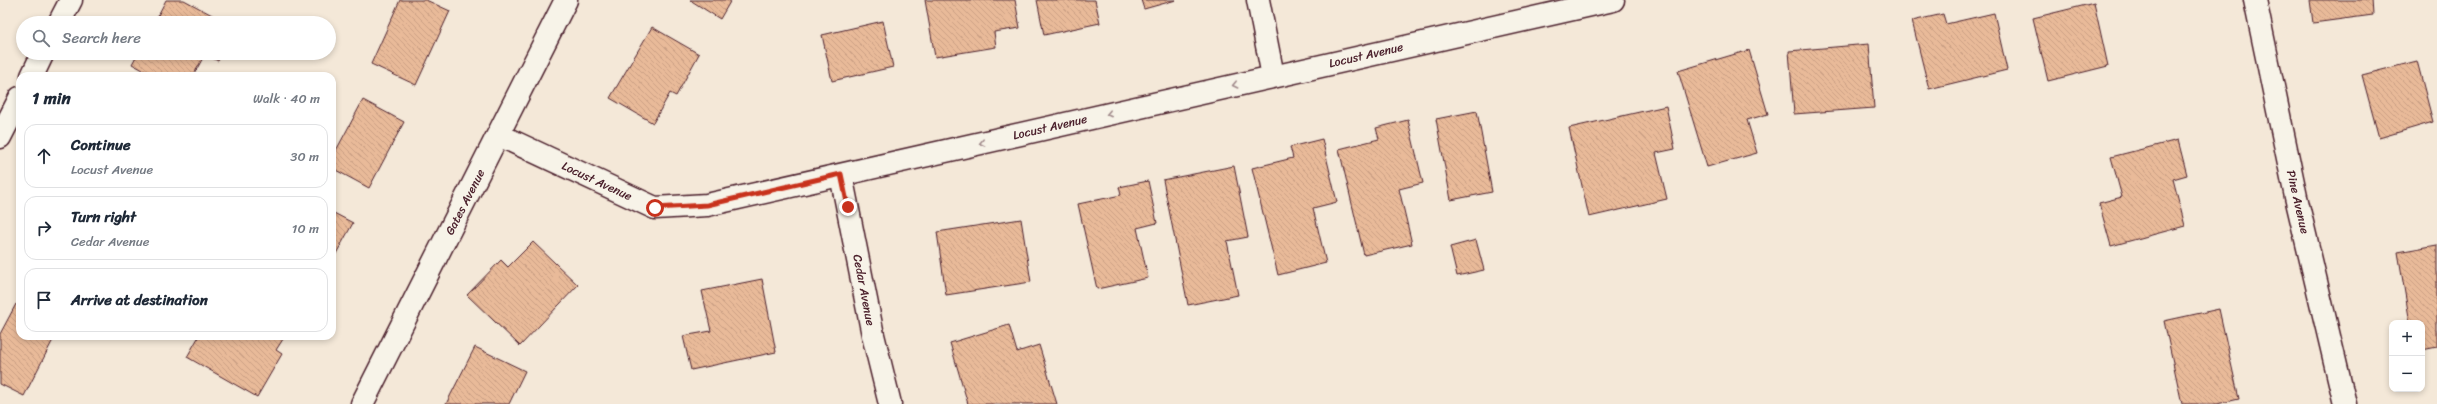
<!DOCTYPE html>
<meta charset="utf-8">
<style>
body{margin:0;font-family:Sriracha,sans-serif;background:#f6f6f7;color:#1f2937}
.controls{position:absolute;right:12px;bottom:12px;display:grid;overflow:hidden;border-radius:8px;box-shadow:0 2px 6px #0003}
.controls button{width:36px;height:36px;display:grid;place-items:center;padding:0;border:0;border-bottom:1px solid #e0e1e3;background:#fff;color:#1f2937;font:20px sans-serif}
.stop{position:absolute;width:12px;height:12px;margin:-9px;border:3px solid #c8321e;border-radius:50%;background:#fff}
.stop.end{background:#c8321e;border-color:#fff;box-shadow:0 1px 4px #0008}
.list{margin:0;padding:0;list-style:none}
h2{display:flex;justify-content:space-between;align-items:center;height:52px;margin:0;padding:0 16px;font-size:17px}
h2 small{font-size:13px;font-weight:400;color:#747a83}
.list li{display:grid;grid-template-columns:26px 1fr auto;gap:12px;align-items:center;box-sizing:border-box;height:64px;margin:0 8px 8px;padding:0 8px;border:1px solid #e0e1e3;border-radius:12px}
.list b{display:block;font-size:15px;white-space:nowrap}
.list p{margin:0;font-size:13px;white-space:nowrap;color:#747a83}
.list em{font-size:13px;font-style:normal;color:#747a83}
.icon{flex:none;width:22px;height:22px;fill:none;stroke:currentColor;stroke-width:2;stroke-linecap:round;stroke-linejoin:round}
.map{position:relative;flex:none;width:2437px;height:404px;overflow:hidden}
.search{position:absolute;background:#fff;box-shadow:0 2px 6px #0003;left:16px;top:16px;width:320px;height:44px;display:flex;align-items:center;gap:10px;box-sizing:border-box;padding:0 14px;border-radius:22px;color:#747a83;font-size:15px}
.panel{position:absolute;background:#fff;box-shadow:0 2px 6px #0003;left:16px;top:72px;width:320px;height:268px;border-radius:12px}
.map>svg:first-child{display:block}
.building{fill:url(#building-back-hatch);stroke:#4a1f2b}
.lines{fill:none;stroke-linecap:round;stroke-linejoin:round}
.minor-casing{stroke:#4a1f2b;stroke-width:25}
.minor{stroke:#f7f3e8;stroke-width:22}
.oneway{stroke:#a0898a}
.route{stroke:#c8321e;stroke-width:5}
.labels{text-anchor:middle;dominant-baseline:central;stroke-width:4;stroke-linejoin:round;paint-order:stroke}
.street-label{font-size:12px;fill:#4a1f2b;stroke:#f7f3e8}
</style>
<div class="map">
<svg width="2437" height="404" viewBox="0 0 2437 404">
<defs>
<pattern id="building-back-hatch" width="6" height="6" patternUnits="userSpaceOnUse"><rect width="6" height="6" fill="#e9ba99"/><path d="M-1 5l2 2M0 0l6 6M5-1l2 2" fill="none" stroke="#c99f84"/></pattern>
</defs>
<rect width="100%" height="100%" fill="#f4e8d8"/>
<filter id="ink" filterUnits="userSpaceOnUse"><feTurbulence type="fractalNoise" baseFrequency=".025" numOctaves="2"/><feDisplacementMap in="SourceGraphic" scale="8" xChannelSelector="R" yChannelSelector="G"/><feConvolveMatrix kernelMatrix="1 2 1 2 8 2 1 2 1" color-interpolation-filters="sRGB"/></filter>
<g filter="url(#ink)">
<path class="building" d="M166 0H184L227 23H154Z
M400 0H426L450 11 416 85 371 64Z
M690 0H731L720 19Z
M925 0H1015L1020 28 994 32 996 47 935 57Z
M1037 0H1095L1100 23 1044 35Z
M1141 0H1176L1144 9Z
M2310 0H2372L2373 15 2313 23Z
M2094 3 2108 66 2048 81 2033 18Z
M1994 13 2007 70 1929 89 1912 21 1943 14 1946 24Z
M883 21 893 67 832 81 822 35Z
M652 27 699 54 676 96 670 93 653 123 610 98Z
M1869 44 1874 108 1794 114 1789 51Z
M1749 50 1768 114 1747 120 1757 153 1707 167 1678 71Z
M138 53H222L218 61 205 54 193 76H154L132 64Z
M2417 61 2433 122 2379 138 2362 75Z
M363 100 404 122 369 188 332 168V158Z
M1666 106 1675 149 1656 153 1667 199 1589 217 1569 128Z
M1477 111 1492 192 1451 200 1436 119Z
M1408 120 1423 183 1399 189 1412 244 1364 255 1339 149 1379 139 1376 128Z
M1322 139 1337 202 1313 208 1326 263 1278 275 1252 168 1293 158 1290 147Z
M2178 140 2187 175 2173 179 2185 226 2111 246 2099 203 2122 197 2111 157Z
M1234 166 1248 237 1227 241 1238 295 1188 305 1163 180Z
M1148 181 1157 223 1137 228 1148 278 1097 289 1078 204 1121 195 1119 187Z
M332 212 353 223 332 261Z
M1021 219 1031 282 946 295 937 232Z
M1476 240 1484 270 1457 276 1450 247Z
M533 242 578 285 520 346 467 295 501 260 508 267Z
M2437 245V347L2422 350V323H2410L2398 252Z
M762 279 776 352 691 370 683 336 711 331 702 291Z
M16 304 20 306V336H55L24 396 0 384V334Z
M2219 309 2239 399 2217 404H2182L2164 321Z
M1009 325 1017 352 1039 345 1057 404H968L950 343Z
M199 336H285L276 350 282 354 257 397 187 357Z
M475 347 525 371 509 404H446Z"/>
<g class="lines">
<defs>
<path id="minor" d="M1258 0 1273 76
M2255 0 2296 197 2345 404
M59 23 71 0
M32 76 43 53
M499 135 655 208 707 205 1613 0
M0 137 20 98
M841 175 873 335 890 404
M362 404 566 0"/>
</defs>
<use href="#minor" class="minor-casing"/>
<use href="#minor" class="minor"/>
</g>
<defs><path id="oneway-chevron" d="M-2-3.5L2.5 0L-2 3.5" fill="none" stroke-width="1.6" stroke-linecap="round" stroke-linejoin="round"/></defs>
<g class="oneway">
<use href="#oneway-chevron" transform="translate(1235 85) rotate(167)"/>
<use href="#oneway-chevron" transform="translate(1109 114) rotate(167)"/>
<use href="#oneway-chevron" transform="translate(982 143) rotate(167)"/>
</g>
</g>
<g class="lines" filter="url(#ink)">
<path class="route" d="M655 208 707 205 841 174 848 207"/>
</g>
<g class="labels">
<g class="street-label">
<text transform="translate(1366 55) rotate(-13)">Locust Avenue</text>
<text transform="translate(1050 127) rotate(-13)">Locust Avenue</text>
<text transform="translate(597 181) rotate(25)">Locust Avenue</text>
<text transform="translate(465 202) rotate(-63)">Gates Avenue</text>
<text transform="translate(2298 202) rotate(77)">Pine Avenue</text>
<text transform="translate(864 290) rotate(79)">Cedar Avenue</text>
</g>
</g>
</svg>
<div class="controls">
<button>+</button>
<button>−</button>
</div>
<div class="stop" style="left:655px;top:208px"></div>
<div class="stop end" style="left:848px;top:207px"></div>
<div class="search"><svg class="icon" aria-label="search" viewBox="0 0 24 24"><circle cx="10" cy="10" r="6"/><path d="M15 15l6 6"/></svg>Search here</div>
<section class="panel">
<h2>1 min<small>Walk · 40 m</small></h2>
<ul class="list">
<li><svg class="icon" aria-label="ahead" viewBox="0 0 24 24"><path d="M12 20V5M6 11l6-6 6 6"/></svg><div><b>Continue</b><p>Locust Avenue</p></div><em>30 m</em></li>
<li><svg class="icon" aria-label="right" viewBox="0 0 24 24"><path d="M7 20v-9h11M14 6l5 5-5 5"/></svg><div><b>Turn right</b><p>Cedar Avenue</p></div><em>10 m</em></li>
<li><svg class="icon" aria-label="arrive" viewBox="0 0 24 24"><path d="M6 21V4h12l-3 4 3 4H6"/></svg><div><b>Arrive at destination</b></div></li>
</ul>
</section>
</div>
